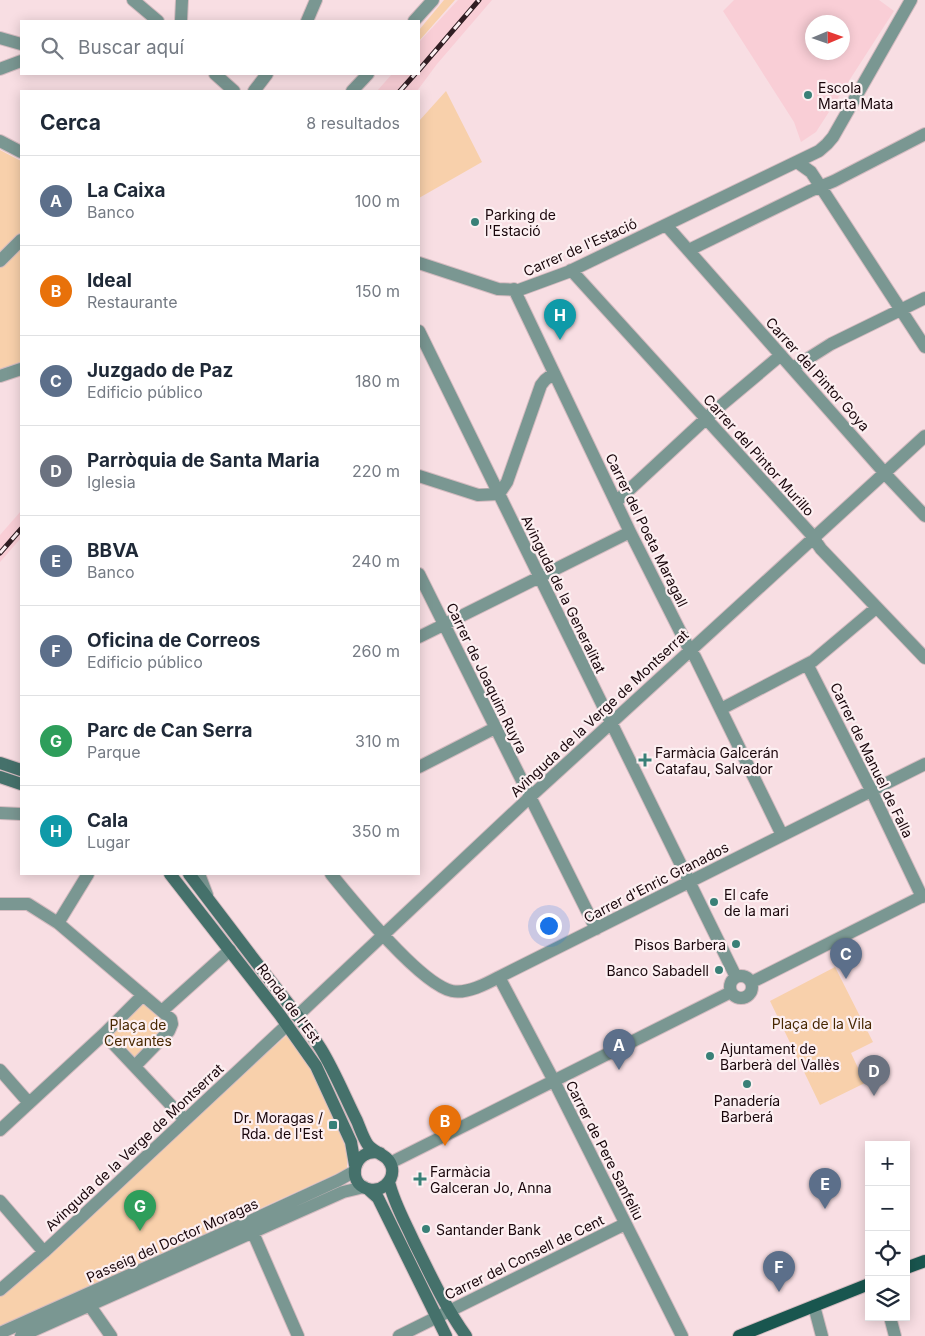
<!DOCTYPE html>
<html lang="es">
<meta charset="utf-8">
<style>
body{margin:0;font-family:Inter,sans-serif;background:#f6f6f7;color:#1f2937}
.controls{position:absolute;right:15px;bottom:15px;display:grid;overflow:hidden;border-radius:0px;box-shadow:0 2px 12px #0003}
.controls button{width:45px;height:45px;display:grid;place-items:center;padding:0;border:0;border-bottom:1px solid #e0e1e3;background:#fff;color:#1f2937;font:25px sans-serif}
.compass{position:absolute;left:805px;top:15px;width:45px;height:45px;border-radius:50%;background:#fff;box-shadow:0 2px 12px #0003;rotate:88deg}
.you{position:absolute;left:548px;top:925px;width:18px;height:18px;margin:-12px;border:4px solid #fff;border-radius:50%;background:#1a73e8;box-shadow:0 0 0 8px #1a73e833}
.badge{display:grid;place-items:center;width:32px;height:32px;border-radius:50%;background:#db2777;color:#fff;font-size:16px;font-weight:700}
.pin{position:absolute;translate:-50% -41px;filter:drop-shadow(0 1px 2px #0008)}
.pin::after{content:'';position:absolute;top:26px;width:18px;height:15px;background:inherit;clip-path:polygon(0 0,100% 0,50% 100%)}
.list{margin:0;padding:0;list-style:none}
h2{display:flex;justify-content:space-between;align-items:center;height:65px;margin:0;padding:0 20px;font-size:21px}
h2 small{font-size:16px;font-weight:400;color:#747a83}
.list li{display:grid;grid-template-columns:32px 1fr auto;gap:15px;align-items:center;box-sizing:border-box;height:90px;padding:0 20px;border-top:1px solid #e0e1e3}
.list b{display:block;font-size:19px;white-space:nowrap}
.list p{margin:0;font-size:16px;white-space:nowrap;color:#747a83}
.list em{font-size:16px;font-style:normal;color:#747a83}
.icon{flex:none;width:28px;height:28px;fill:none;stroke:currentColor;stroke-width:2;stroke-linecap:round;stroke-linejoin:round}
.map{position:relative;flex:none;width:925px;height:1336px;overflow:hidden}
.search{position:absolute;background:#fff;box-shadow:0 2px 12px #0003;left:20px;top:20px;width:400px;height:55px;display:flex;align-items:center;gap:12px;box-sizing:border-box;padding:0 18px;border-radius:0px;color:#747a83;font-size:19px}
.panel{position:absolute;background:#fff;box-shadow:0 2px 12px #0003;left:20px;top:90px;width:400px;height:785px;border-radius:0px}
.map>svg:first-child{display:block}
.built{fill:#f9ced6;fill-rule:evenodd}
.green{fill:#f8d0ab}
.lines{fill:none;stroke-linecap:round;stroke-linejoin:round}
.street-casing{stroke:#d4bbc0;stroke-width:14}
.secondary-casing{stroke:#d4bbc0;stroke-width:14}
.primary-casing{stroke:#d4bbc0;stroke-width:14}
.street{stroke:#7a9792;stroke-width:12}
.secondary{stroke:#45716b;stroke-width:12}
.primary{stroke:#19564f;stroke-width:12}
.rail-casing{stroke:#311e23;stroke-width:5}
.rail{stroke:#fceff1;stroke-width:3;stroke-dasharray:9;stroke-linecap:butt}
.poi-dot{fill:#398077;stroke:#fceff1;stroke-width:2}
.labels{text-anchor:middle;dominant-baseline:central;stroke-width:4.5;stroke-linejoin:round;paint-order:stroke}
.poi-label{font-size:14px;fill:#19060b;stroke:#fceff1;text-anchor:start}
.street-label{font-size:14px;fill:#19060b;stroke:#fceff1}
.park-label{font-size:14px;fill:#482700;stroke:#fceff1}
</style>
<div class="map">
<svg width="925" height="1336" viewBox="0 0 925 1336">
<rect width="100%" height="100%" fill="#f8dee3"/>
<path class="built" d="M458 0H492L437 64 417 91H377L392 74H419V42Z
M734 0H879L894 11 816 132 801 142 794 122 723 11ZM842 22V52H812V22Z
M21 511V538L0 562V535Z"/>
<path class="green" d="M444 0H455L419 41V30Z
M446 91 482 162 419 198V121Z
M0 150 21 161V374L0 381Z
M835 967 873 1042 851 1053 865 1083 820 1105 770 1001Z
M144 1002 162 1018 165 1023 164 1029 133 1059 112 1035Z
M287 1035 311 1070 347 1150V1169L0 1327V1292Z"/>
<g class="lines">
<defs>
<path id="street" d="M133 0 158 21
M181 21 182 0
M307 21 316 0
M414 21 433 0
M0 38 21 44
M0 69 21 61
M215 74 234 91
M254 91 267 74
M352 91 368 74
M0 141 21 152
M797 162 811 172 925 347
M666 225 890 479 925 516
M689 250 810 191 834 181 925 134
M0 261 21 240
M419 263 498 289 519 290 568 272 819 151 827 144 833 137 911 0
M571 270 810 533 821 549 925 658
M514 289 630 532 687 645 695 657 782 835
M419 331 736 977
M793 368 831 344 925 298
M0 376 21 369
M419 476 478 495 499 494 507 482 541 385 545 380 554 373
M616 502 712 413 781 355
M419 574 596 929
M419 637 630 532
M807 664 871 790 922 897
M721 709 813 661 876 608
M419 767 495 728
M0 813 21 814
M199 874 207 895
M331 874C353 901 420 984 452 991 467 994 486 984 499 977L925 764
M0 904H28L58 923 171 1019 172 1024 169 1031 135 1066
M58 923 88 874
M730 987a11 11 0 1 1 22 0a11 11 0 1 1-22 0Z
M499 977 554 1081 682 1336
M752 982 925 895
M162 1011 230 950
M297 1016 529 798 925 436
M104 1034 185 1120
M0 1070 29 1103
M0 1130 104 1034 143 995
M390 1163 731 992
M0 1201 44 1252
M250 1226 298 1336
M0 1290 44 1252 287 1025
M88 1300 90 1306 111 1336
M814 1306 822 1336
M890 1317 895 1336
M0 1333 248 1222 339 1180 355 1171
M21 1336 343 1192 364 1187
M399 1336 625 1224"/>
<path id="secondary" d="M0 763 21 770
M0 777 21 784
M170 874 280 1015 316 1066 351 1142 355 1165
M189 874C216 909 242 944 269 979 287 1002 306 1025 321 1049 335 1072 345 1097 357 1121 360 1128 363 1138 368 1145 375 1154 389 1154 392 1168 394 1181 381 1193 368 1189 345 1183 354 1147 380 1153
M389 1182C394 1203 405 1222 414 1242 430 1274 445 1307 466 1336
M368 1189 378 1198 446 1336"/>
<path id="primary" d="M906 1268 925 1261
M739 1336 869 1284"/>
</defs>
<use href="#street" class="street-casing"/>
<use href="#secondary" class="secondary-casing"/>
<use href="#primary" class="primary-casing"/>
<use href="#street" class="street"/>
<use href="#secondary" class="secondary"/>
<use href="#primary" class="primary"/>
<defs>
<path id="rail" d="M419 70 479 0
M400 91 415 74
M0 553 21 529"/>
</defs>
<use href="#rail" class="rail-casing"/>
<use href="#rail" class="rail"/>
</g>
<g class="poi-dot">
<circle cx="808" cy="95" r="5"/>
<circle cx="475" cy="222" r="5"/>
<path d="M642.5 752.5h5v5h5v5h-5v5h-5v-5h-5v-5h5z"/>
<circle cx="714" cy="902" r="5"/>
<circle cx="736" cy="944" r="5"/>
<circle cx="719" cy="970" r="5"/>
<circle cx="710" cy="1056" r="5"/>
<circle cx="747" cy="1084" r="5"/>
<rect x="328" y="1120" width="10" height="10" rx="2.5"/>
<path d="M417.5 1171.5h5v5h5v5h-5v5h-5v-5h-5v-5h5z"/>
<circle cx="426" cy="1229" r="5"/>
</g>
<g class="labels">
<g class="poi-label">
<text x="818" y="87">Escola<tspan x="818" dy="16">Marta Mata</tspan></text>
<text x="485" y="214">Parking de<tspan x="485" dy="16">l'Estació</tspan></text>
<text x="655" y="752">Farmàcia Galcerán<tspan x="655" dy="16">Catafau, Salvador</tspan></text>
<text x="724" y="894">El cafe<tspan x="724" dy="16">de la mari</tspan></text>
<text x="726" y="944" text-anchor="end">Pisos Barbera</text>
<text x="709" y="970" text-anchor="end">Banco Sabadell</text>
<text x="720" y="1048">Ajuntament de<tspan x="720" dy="16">Barberà del Vallès</tspan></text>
<text x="747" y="1100" text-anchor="middle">Panadería<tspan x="747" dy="16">Barberá</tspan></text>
<text x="323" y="1117" text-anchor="end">Dr. Moragas /<tspan x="323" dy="16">Rda. de l'Est</tspan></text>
<text x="430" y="1171">Farmàcia<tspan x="430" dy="16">Galceran Jo, Anna</tspan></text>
<text x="436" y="1229">Santander Bank</text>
</g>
<g class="street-label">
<text transform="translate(580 247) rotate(-24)">Carrer de l'Estació</text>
<text transform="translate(818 374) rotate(48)">Carrer del Pintor Goya</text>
<text transform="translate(759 455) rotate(48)">Carrer del Pintor Murillo</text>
<text transform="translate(647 530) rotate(64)">Carrer del Poeta Maragall</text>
<text transform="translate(564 594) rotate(64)">Avinguda de la Generalitat</text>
<text transform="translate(487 678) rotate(64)">Carrer de Joaquim Ruyra</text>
<text transform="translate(599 713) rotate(-43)">Avinguda de la Verge de Montserrat</text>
<text transform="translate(872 760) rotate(64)">Carrer de Manuel de Falla</text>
<text transform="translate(656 882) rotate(-27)">Carrer d'Enric Granados</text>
<text transform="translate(289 1003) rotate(53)">Ronda de l'Est</text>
<text transform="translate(134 1147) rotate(-43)">Avinguda de la Verge de Montserrat</text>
<text transform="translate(605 1150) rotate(63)">Carrer de Pere Sanfeliu</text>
<text transform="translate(172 1240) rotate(-24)">Passeig del Doctor Moragas</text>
<text transform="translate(524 1257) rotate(-26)">Carrer del Consell de Cent</text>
</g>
<g class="park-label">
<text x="822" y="1023">Plaça de la Vila</text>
<text x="138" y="1024">Plaça de<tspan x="138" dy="16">Cervantes</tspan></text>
</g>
</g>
</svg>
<div class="controls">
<button>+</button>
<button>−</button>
<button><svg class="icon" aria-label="locate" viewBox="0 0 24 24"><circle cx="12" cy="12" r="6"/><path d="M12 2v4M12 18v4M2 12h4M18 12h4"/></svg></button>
<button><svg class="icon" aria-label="layers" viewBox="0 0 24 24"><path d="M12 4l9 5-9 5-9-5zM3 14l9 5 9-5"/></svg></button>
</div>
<svg class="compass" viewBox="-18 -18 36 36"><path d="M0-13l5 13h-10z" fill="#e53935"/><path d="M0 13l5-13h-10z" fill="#747a83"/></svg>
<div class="you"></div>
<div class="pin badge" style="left:619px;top:1070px;background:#5c6f8a">A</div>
<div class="pin badge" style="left:445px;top:1146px;background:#e8710a">B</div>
<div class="pin badge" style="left:846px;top:979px;background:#5c6f8a">C</div>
<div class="pin badge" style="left:874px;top:1096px;background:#6b7280">D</div>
<div class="pin badge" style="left:825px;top:1209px;background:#5c6f8a">E</div>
<div class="pin badge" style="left:779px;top:1292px;background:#5c6f8a">F</div>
<div class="pin badge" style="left:140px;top:1231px;background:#2e9e5b">G</div>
<div class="pin badge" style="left:560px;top:340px;background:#0f9aa8">H</div>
<div class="search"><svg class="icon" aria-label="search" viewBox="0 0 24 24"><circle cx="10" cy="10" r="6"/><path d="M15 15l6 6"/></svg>Buscar aquí</div>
<section class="panel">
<h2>Cerca<small>8 resultados</small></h2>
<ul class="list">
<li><span class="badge" style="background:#5c6f8a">A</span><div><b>La Caixa</b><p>Banco</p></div><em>100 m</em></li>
<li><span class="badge" style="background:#e8710a">B</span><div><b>Ideal</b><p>Restaurante</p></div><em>150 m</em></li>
<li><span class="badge" style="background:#5c6f8a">C</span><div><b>Juzgado de Paz</b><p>Edificio público</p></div><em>180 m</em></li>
<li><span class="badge" style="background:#6b7280">D</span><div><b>Parròquia de Santa Maria</b><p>Iglesia</p></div><em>220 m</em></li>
<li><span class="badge" style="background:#5c6f8a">E</span><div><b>BBVA</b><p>Banco</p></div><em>240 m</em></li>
<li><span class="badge" style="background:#5c6f8a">F</span><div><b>Oficina de Correos</b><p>Edificio público</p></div><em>260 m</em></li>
<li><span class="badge" style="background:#2e9e5b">G</span><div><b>Parc de Can Serra</b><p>Parque</p></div><em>310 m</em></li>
<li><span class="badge" style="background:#0f9aa8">H</span><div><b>Cala</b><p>Lugar</p></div><em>350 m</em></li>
</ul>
</section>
</div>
